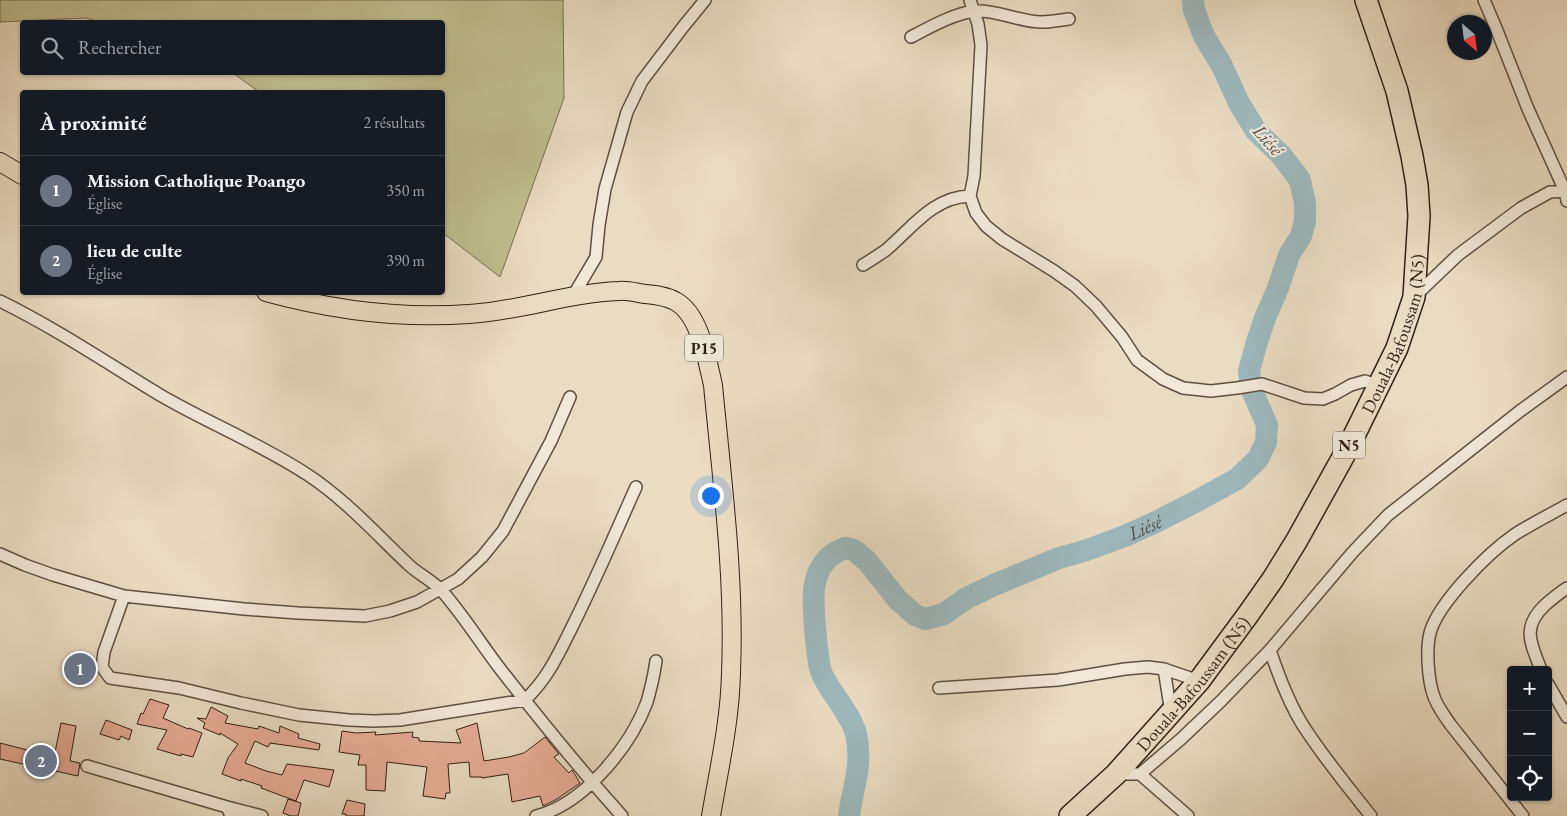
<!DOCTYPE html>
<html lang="fr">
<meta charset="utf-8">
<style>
body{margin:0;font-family:"EB Garamond",serif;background:#20242c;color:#f1f3f6}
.controls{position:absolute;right:15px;bottom:15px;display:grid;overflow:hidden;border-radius:5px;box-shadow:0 1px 4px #0004}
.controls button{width:45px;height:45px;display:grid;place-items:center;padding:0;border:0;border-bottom:1px solid #363941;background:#171b24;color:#f1f3f6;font:25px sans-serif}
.compass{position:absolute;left:1447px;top:15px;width:45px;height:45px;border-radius:50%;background:#171b24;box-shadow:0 1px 4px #0004;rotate:152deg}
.you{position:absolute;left:710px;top:495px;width:18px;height:18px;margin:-12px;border:4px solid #fff;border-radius:50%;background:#1a73e8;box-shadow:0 0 0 8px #1a73e833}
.badge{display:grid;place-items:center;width:32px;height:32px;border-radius:50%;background:#8c9099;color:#fff;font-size:16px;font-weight:700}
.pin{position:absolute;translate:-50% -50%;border:2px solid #fff;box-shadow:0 1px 5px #0006}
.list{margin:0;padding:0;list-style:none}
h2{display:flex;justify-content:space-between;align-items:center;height:65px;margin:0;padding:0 20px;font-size:21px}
h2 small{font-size:16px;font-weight:400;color:#9ea1a6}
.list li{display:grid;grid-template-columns:32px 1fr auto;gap:15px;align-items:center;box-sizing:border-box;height:70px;padding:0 20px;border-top:1px solid #363941}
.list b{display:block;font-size:19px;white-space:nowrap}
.list p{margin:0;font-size:16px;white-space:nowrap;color:#9ea1a6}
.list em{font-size:16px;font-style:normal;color:#9ea1a6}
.icon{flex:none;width:28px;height:28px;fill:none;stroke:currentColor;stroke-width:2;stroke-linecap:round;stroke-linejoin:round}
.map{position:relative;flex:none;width:1567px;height:816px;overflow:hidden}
.search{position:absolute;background:#171b24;box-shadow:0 1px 4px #0004;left:20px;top:20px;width:425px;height:55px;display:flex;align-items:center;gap:12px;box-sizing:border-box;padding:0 18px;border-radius:5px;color:#9ea1a6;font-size:19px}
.panel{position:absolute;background:#171b24;box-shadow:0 1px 4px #0004;left:20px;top:90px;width:425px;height:205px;border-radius:5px}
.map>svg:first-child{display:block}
.green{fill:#bfbe8e;stroke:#786e52}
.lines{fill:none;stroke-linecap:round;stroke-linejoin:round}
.river{stroke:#9db9be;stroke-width:22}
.building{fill:#e7ad98;stroke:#311f16}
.street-casing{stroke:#5f4e41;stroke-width:14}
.primary-casing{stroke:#311f16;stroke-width:20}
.highway-casing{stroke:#311f16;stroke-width:24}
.street{stroke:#f1e8d8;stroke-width:11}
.primary{stroke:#eadcc3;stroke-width:18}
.highway{stroke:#eadcc3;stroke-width:21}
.labels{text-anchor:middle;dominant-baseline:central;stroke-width:4.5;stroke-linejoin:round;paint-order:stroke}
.shield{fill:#f1e8d8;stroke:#6b5b50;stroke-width:1}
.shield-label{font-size:16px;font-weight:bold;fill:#311f16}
.street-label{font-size:18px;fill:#311f16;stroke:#f1e8d8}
.water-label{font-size:19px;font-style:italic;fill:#514d48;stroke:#f1e8d8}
</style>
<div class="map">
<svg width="1567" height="816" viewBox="0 0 1567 816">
<rect width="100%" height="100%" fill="#eadcc3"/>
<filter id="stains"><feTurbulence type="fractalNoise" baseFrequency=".004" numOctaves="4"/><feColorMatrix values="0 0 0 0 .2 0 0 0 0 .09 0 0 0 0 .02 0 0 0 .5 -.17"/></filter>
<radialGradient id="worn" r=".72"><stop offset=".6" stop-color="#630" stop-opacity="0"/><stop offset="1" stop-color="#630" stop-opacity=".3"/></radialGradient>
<path class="green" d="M0 0H563L564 98 500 277 443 233 442 92H259L233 73 442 72V22H99L86 18 0 22Z"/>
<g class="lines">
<path class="river" id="s1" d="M849 816C853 786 863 765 856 734 850 712 831 694 822 674 817 662 811 596 815 584 816 577 820 568 824 563 829 555 838 551 845 548L854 550 867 561 898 600 915 615 925 619 944 614 965 599 994 585 1059 558 1084 551 1125 536 1156 522 1197 501 1237 479 1258 459 1266 442 1267 425 1251 388 1249 371 1256 345 1265 318 1278 288 1289 255 1301 236 1305 221V203L1300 180 1281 155 1256 131 1239 103 1222 66 1204 36 1194 10 1193 0"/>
</g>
<path class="building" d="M150 699 169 705 163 718 188 729 189 728 202 733 193 757 181 754V756L157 749 167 730 137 724 141 713 143 714Z
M211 707 228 716 225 723 258 729 259 726 279 733 280 726 299 734 298 738 320 744 319 750 270 743 268 747 255 741 245 763 266 771 282 775 287 764 334 770 329 787 304 780 296 801 261 788 262 786 241 779V781L222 774 228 758 238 744 220 733V735L203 728 205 723 197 718 206 719Z
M106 720 132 730 129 740 121 736 119 740 100 734Z
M61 723 76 726 70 761 80 763 78 776 0 759V743L54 757Z
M477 723 484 761 509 757 524 753 545 737 559 754 554 757 569 773 572 770 580 783 557 799 543 806 540 796 512 802 508 774 482 778V777H470L469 762 448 764 450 793H446L445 799 423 796 427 767 387 762 385 791 366 790V765H358L360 755 339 752 342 731 356 733 376 732 375 735 413 732 412 737 419 738V741L461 743 456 730Z
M288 799 301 803 298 816H291L283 813Z
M347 800 365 804 364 816H346V814H342Z"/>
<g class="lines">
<defs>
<path id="street" d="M970 0 978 24 981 45 974 176 970 196 976 213 986 226 1002 239 1054 271 1075 286 1096 306 1122 337 1137 360 1163 379 1183 388 1211 391 1237 388 1262 384 1304 398 1323 399 1335 394 1351 385 1365 381 1379 386
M1484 0 1496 28 1528 109 1565 191 1567 201
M911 37C928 28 957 12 976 11 999 10 1019 22 1042 22 1050 22 1060 20 1069 19
M863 265C871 260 879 255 886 250 912 228 933 197 970 196
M573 296 596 257 599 225 605 189 627 112 642 81 683 27 705 0
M1415 296 1458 255 1521 208 1550 192 1567 191
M0 301C55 328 107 363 160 395 208 423 261 444 308 475 346 500 377 535 410 566 420 575 433 581 442 591 464 616 481 644 501 670 540 720 580 769 622 816
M0 554 25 565 53 575 124 596 244 609 298 613 365 616 390 611 417 602 458 579 482 557 503 531 551 441 570 397
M124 596 104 652 102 667 110 678 179 688 241 703 299 715 349 720 374 721 400 720 525 700C548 678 558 655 572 627 595 581 615 534 636 487
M1270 650C1279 677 1289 704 1304 727 1324 758 1348 787 1371 816
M1164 669 1171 713
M1541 670C1531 643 1521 628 1545 605 1552 599 1559 593 1567 588
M1548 684 1567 717
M939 688 1058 680 1125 669 1148 667 1164 669 1199 681
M87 766 227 807
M1116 774H1140L1181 739 1221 701 1270 650 1352 553 1388 515 1520 411 1567 377
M1140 774 1188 816
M231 816 227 807 262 816
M536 816C584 804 630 747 647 702 651 688 654 675 656 661
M1523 816 1450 724C1444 715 1436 705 1433 694 1428 678 1426 649 1430 633 1438 603 1488 553 1514 535 1531 524 1549 515 1567 505"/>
<path id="primary" d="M0 162 22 175
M266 292C332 310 400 319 469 314 520 311 568 293 619 291 628 290 637 293 645 294 655 295 666 296 675 301 700 314 707 360 713 385 722 481 735 577 731 673 730 721 719 769 711 816"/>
<g id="highway">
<path id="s2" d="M1070 816 1116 774 1199 681 1247 616 1273 579 1297 540 1348 448 1397 348 1414 297 1419 216 1417 185 1412 156 1397 91 1366 0"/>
</g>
</defs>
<use href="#street" class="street-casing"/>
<use href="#primary" class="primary-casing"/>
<use href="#highway" class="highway-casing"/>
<use href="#street" class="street"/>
<use href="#primary" class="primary"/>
<use href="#highway" class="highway"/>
</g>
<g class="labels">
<g class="shield">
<rect x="685" y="334.5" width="38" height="27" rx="4"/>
<rect x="1333" y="431.5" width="32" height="27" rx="4"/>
</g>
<g class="shield-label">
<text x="704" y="348">P15</text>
<text x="1349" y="445">N5</text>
</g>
<g class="street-label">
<text stroke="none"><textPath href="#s2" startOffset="588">Douala-Bafoussam (N5)</textPath></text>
<text stroke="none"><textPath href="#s2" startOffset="181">Douala-Bafoussam (N5)</textPath></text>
</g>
<g class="water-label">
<text transform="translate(1268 140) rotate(48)">Liésé</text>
<text stroke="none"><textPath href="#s1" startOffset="641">Liésé</textPath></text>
</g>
</g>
<rect width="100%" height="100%" filter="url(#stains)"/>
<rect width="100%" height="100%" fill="url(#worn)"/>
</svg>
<div class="controls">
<button>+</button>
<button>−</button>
<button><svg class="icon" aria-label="locate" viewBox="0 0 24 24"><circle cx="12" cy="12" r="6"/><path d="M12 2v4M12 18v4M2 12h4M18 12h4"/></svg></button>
</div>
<svg class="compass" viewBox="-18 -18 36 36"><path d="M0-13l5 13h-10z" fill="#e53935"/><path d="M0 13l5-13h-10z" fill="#9ea1a6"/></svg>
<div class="you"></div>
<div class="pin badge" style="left:80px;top:669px;background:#6b7280">1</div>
<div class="pin badge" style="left:41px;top:761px;background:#6b7280">2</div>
<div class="search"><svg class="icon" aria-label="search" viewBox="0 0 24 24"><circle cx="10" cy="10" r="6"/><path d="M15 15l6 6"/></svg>Rechercher</div>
<section class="panel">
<h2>À proximité<small>2 résultats</small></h2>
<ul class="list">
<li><span class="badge" style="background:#6b7280">1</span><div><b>Mission Catholique Poango</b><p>Église</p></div><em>350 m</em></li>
<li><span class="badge" style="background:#6b7280">2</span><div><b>lieu de culte</b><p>Église</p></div><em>390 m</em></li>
</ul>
</section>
</div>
